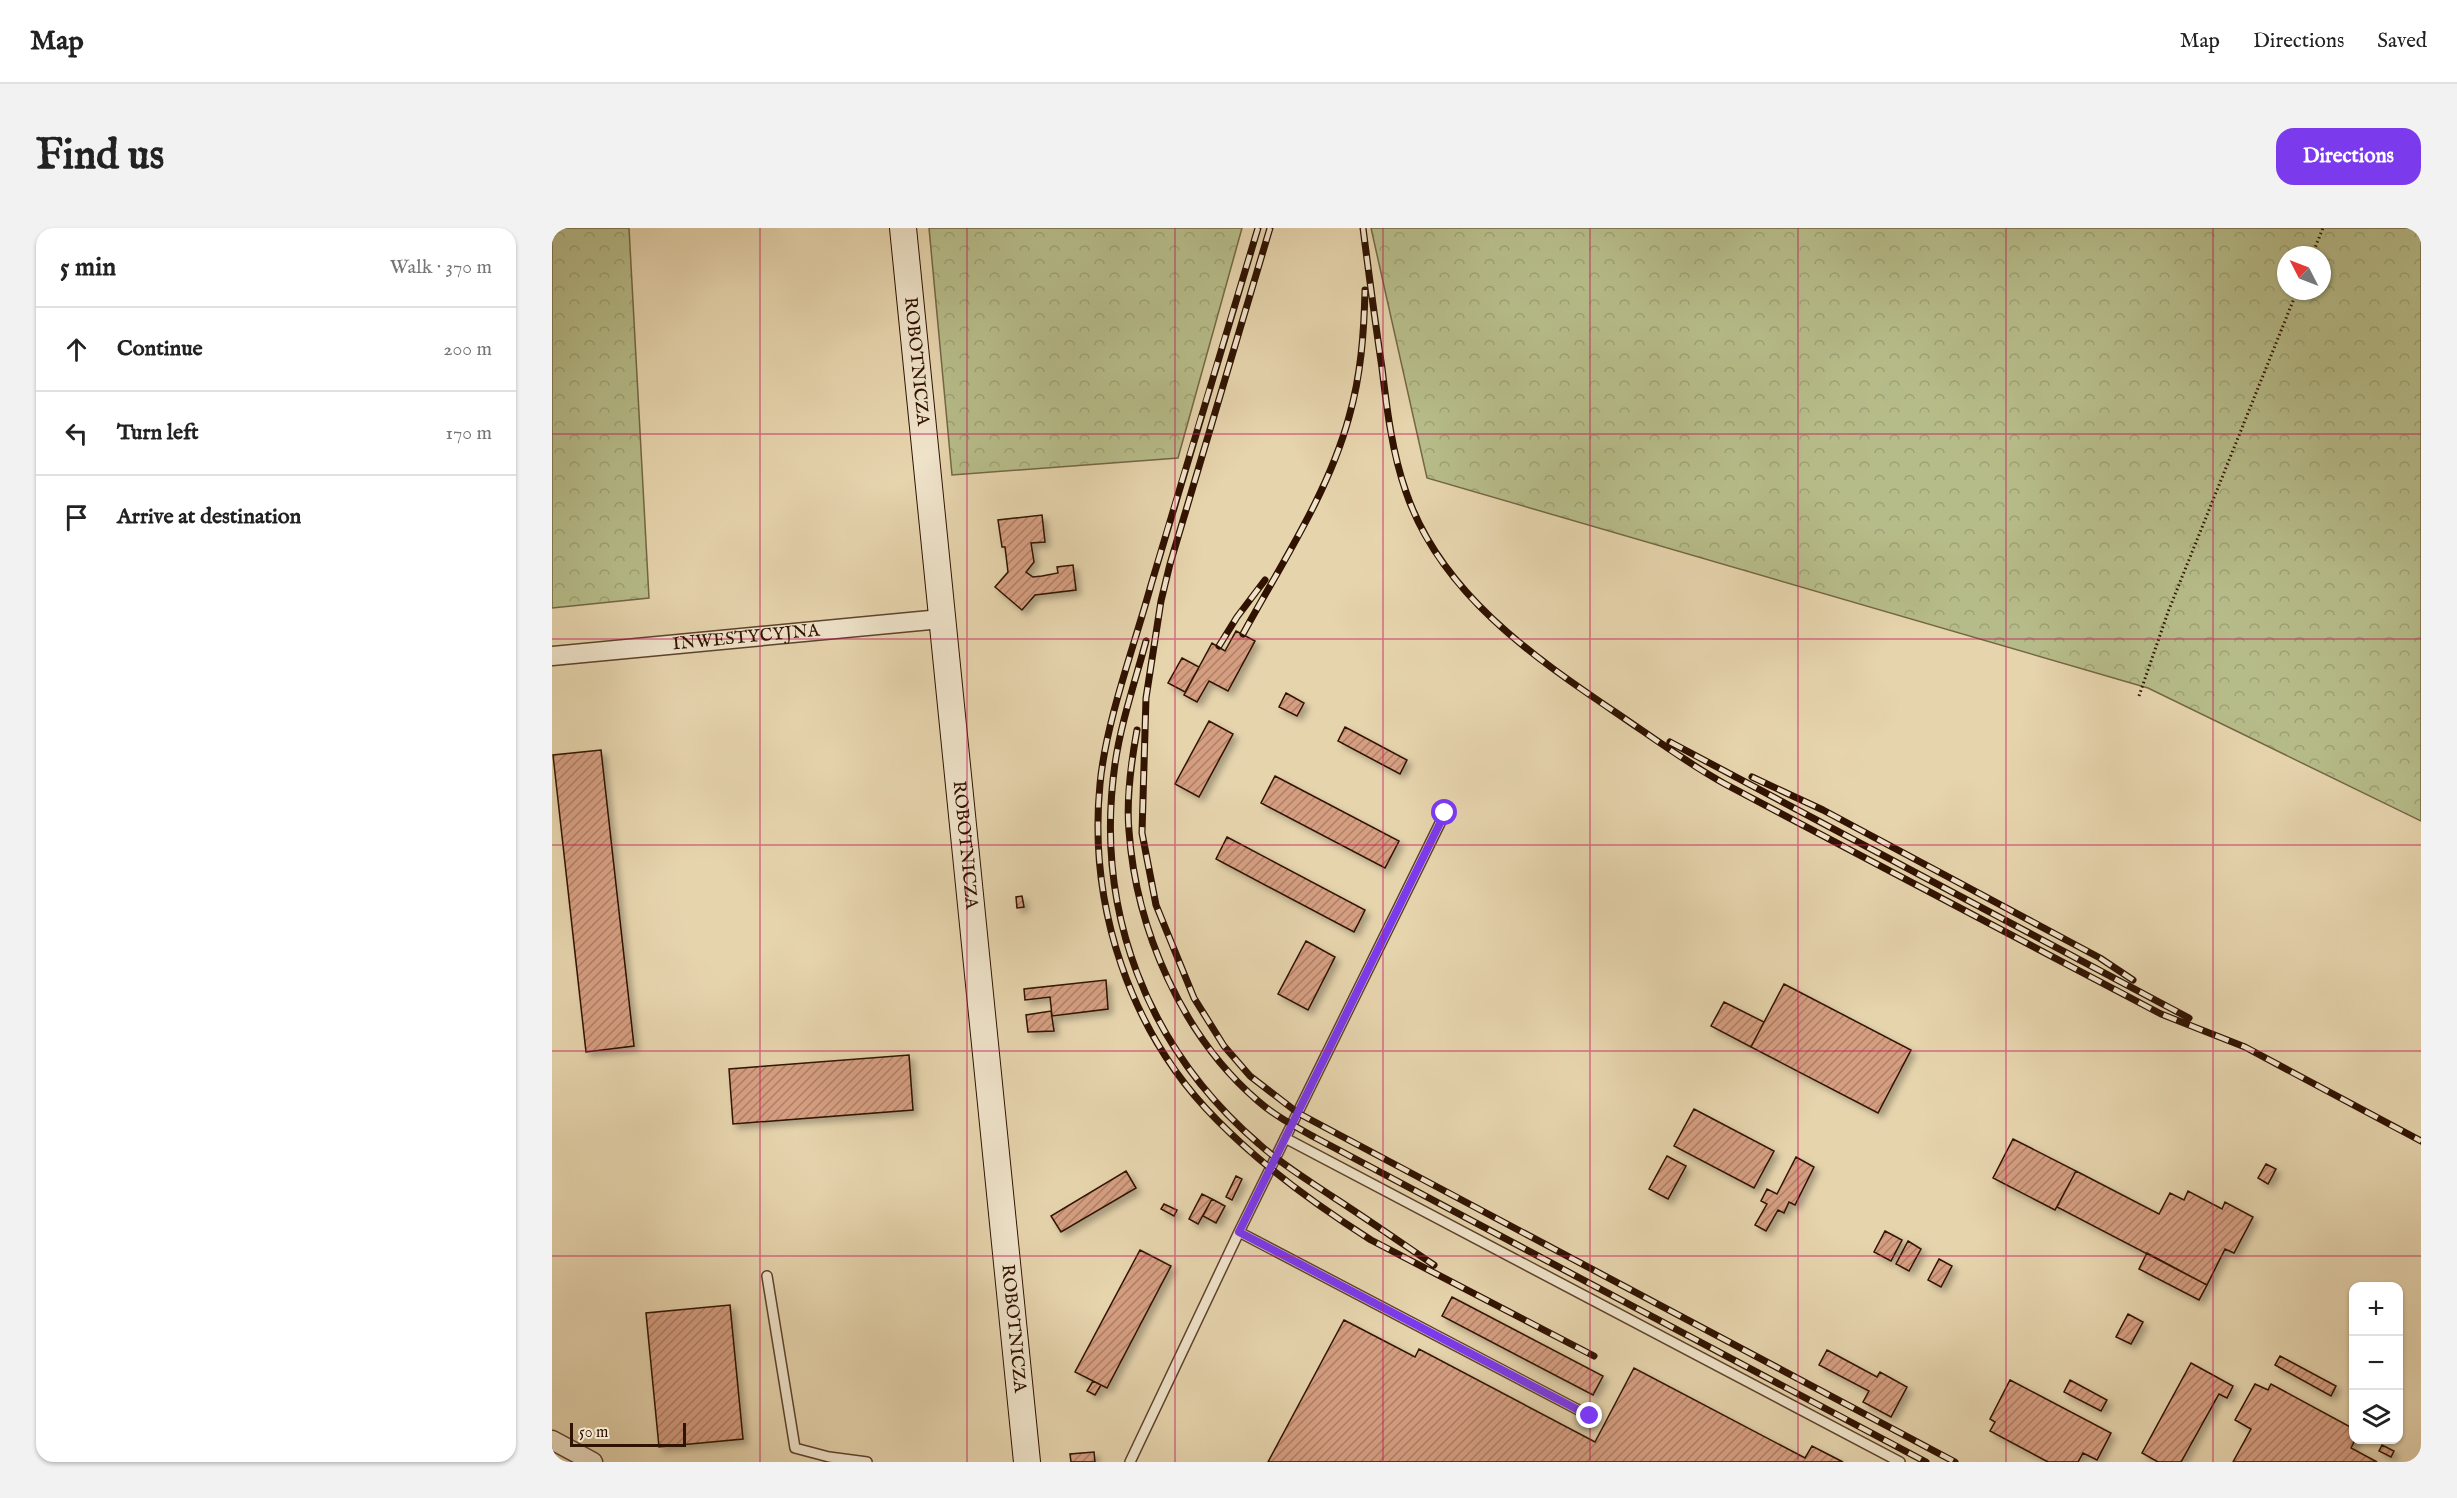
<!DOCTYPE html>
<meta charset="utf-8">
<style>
body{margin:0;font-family:"IM FELL English",serif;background:#f2f2f2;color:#222}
.controls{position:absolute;right:18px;bottom:18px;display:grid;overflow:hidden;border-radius:12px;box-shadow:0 2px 4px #0004}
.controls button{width:54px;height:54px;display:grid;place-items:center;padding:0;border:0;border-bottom:2px solid #e0e0e0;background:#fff;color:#222;font:30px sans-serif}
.compass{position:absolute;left:1725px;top:18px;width:54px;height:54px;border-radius:50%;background:#fff;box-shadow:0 2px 4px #0004;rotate:312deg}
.scale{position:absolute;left:18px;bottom:15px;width:116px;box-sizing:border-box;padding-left:6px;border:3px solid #301200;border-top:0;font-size:16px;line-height:21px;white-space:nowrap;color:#301200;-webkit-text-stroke:4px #efe3ca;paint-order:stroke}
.stop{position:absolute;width:18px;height:18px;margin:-14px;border:4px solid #7c3aed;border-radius:50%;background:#fff}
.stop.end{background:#7c3aed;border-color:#fff;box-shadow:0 2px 6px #0008}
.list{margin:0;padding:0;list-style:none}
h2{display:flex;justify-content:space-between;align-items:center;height:78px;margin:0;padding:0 24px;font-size:26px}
h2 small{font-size:20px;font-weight:400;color:#767676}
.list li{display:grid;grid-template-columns:39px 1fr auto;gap:18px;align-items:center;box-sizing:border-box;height:84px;padding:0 24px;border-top:2px solid #e0e0e0}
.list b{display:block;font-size:22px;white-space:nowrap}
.list em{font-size:20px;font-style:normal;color:#767676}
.icon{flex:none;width:33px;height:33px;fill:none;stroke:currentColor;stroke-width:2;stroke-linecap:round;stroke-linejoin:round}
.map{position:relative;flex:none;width:1869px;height:1234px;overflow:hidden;border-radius:18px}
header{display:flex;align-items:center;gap:36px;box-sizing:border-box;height:84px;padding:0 30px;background:#fff;border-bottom:2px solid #e0e0e0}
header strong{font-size:28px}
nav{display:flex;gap:33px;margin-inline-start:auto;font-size:21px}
.intro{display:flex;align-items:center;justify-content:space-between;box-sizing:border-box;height:144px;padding:0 36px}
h1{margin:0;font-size:42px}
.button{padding:15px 27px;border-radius:18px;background:#7c3aed;color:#fff;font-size:21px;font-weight:700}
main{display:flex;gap:36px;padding:0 36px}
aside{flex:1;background:#fff;border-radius:18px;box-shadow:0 2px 4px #0004}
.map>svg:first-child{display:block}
.forest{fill:url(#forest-crowns);stroke:#736744;stroke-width:1.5;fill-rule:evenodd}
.building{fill:url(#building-hatch);stroke:#301200;stroke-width:1.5;filter:url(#shadow)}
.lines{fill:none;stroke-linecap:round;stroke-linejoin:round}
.lane-casing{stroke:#5e422b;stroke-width:12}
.street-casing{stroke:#5e422b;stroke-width:21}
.secondary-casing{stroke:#301200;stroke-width:28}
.path{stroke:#301200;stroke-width:3;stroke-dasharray:1.5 3;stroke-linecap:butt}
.lane{stroke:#efe3ca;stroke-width:9}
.street{stroke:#efe3ca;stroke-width:18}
.secondary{stroke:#efe3ca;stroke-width:26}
.rail-casing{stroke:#301200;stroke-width:7}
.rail{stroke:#efe3ca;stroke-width:4.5;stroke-dasharray:14;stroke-linecap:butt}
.route{stroke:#7c3aed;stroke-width:8}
.grid{fill:none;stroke:#c2185b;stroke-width:1.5;stroke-opacity:0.55}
.labels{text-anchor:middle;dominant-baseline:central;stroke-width:4.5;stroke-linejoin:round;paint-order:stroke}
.street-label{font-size:18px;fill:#301200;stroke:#efe3ca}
</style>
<header>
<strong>Map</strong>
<nav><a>Map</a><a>Directions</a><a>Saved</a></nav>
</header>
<div class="intro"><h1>Find us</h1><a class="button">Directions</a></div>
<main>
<aside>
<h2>5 min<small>Walk · 370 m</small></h2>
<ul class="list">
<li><svg class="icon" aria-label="ahead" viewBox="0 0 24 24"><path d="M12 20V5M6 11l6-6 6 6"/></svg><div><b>Continue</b></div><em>200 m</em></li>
<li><svg class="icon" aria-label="left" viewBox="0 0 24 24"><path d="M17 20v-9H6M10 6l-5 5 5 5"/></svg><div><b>Turn left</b></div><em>170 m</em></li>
<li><svg class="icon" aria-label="arrive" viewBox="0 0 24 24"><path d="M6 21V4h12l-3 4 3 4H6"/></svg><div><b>Arrive at destination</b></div></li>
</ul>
</aside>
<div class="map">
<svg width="1869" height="1234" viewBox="0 0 1869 1234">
<defs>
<pattern id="forest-crowns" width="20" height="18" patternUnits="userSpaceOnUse" patternTransform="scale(1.5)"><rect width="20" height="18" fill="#b6bc89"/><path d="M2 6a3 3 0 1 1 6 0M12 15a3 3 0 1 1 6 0" fill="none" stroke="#9da174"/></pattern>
<pattern id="building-hatch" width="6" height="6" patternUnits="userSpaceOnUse" patternTransform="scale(1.5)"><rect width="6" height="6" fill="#d59e81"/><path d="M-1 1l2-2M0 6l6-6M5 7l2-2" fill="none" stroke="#ad7f67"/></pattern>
<filter id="shadow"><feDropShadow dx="4.5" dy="4.5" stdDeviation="3" flood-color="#0004"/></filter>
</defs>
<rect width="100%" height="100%" fill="#e6d4ad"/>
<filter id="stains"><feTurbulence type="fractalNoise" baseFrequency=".00333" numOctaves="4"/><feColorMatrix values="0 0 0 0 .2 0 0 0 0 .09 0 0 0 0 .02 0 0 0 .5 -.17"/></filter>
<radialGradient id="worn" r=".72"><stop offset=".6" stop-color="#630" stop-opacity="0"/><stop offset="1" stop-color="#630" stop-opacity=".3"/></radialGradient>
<path class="forest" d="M0 0H77L97 370 0 380Z
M377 0H690L626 230 400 247Z
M819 0H1869V593L1596 460 875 250ZM1734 27H1770V63H1734Z"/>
<path class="building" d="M490 287 493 314 479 315 482 334 474 344 481 349 490 348 506 345 505 339 521 337 524 362 483 367 470 382 443 359 456 344 453 319H450L446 292Z
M684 403 703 413 676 463 657 453 645 474 632 467 660 415 673 423Z
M630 430 647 439 633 464 616 455Z
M734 465 752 475 745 488 727 479Z
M657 493 681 506 647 569 623 556Z
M793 499 855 532 848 546 786 513Z
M49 522 82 818 34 824 1 527Z
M723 548 847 613 833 640 709 575Z
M675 609 813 682 802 704 664 631Z
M470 668 472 679 465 680 464 669Z
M754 713 783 729 756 782 726 766Z
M554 752 556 781 500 788 498 769 473 772 472 761Z
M1232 756 1359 822 1326 885 1199 819Z
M1172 774 1212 794 1199 819 1159 798Z
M499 783 502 803 476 804 474 787Z
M357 827 361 882 181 896 177 841Z
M1142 881 1222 923 1202 960 1122 918Z
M1461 911 1524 943 1503 982 1441 950Z
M1115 928 1134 938 1116 971 1097 961Z
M1244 929 1262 939 1243 977 1237 974 1232 985 1226 982 1214 1003 1203 997 1215 976 1209 973 1215 961 1225 966Z
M1714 936 1724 941 1716 956 1706 950Z
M574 943 584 960 509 1004 499 988Z
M1524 943 1607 986 1618 965 1632 972 1636 963 1670 981 1673 974 1701 989 1682 1025 1673 1021 1655 1057 1505 979Z
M684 948 690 951 680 972 674 969Z
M650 966 660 971 646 996 637 991Z
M660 971 673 978 664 995 651 988Z
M612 976 625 982 622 988 609 981Z
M1333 1003 1350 1012 1339 1033 1322 1024Z
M1356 1013 1369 1021 1357 1043 1344 1036Z
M588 1022 619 1038 555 1160 523 1144Z
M1595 1025 1655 1057 1647 1072 1587 1041Z
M1387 1031 1400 1038 1389 1059 1376 1052Z
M900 1069 1051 1148 1041 1167 890 1088Z
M178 1077 191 1211 107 1219 94 1085Z
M1576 1086 1591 1094 1579 1116 1564 1109Z
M792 1092 863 1129 867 1121 1043 1214 1082 1140 1253 1230 1260 1218 1291 1234H716Z
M1275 1122 1325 1149 1328 1144 1355 1159 1339 1189 1311 1174 1317 1163 1267 1137Z
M1728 1128 1784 1158 1779 1168 1723 1137Z
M1639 1135 1681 1158 1675 1170 1667 1166 1629 1234H1606L1590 1225Z
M1458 1152 1559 1205 1545 1232 1531 1225 1526 1234H1496L1438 1203 1443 1194 1438 1191Z
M1518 1152 1555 1172 1549 1183 1512 1164Z
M541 1153 549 1157 543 1167 535 1163Z
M1703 1156 1716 1162 1719 1156 1802 1201 1803 1212 1799 1220 1825 1234H1681L1699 1201 1683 1192Z
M1830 1217 1842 1223 1839 1229 1827 1223Z
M542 1224 543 1234H519L518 1226Z"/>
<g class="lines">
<defs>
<path id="lane" d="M733 910 1348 1234
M687 1004 1038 1188
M215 1048 243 1220 277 1229 315 1234
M578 1234 687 1004 893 585"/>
<g id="street">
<path id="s1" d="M0 428 389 391"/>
<path d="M0 1212 41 1234"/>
</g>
<g id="secondary">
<path id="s2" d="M351 0 475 1234"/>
</g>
</defs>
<use href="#lane" class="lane-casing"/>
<use href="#street" class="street-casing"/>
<use href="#secondary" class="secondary-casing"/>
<path class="path" d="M1760 27 1771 0
M1587 468 1616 384 1745 63"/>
<use href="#lane" class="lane"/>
<use href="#street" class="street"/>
<use href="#secondary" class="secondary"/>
<defs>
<path id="rail" d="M706 0C670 119 634 238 599 357 582 419 554 493 548 556 536 678 578 805 665 892 708 936 767 979 819 1012L1042 1128
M718 0 618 336 609 373 594 470 590 605 604 677 642 770 672 818 698 848 746 885 1403 1234
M811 0C817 47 823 93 830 140 835 182 840 224 854 264 888 364 980 428 1063 484 1100 509 1135 535 1173 556L1609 786 1693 819 1869 913
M691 406C729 336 776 266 797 189 809 147 812 105 813 62
M594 413C583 454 569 494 563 536 542 683 595 820 707 916 729 936 756 952 781 969 815 991 848 1014 882 1037
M667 418 685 389 713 352
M585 502C579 535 574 570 577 603 584 701 630 808 706 873 723 888 744 899 764 910L1374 1234
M1118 514 1637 790
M1200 549 1271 582 1548 730 1581 752"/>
</defs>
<use href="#rail" class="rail-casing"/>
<use href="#rail" class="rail"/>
</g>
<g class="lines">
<path class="route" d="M893 585 687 1004 1038 1188"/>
</g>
<path class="grid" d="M208 0V1234M415 0V1234M623 0V1234M831 0V1234M1038 0V1234M1246 0V1234M1454 0V1234M1661 0V1234M0 206H1869M0 411H1869M0 617H1869M0 823H1869M0 1028H1869"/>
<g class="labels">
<g class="street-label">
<text stroke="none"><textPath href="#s2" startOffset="134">ROBOTNICZA</textPath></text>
<text stroke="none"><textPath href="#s1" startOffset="195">INWESTYCYJNA</textPath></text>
<text stroke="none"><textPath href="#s2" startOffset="620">ROBOTNICZA</textPath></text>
<text stroke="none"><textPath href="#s2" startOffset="1106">ROBOTNICZA</textPath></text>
</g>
</g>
<rect width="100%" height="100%" filter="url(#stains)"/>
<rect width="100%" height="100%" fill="url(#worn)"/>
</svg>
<div class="controls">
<button>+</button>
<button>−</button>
<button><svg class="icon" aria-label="layers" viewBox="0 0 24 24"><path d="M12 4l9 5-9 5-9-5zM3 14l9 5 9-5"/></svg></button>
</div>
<svg class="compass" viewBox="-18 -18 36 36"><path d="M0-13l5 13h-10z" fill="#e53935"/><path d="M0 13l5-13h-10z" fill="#767676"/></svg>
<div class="scale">50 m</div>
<div class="stop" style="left:893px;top:585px"></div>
<div class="stop end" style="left:1038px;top:1188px"></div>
</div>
</main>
